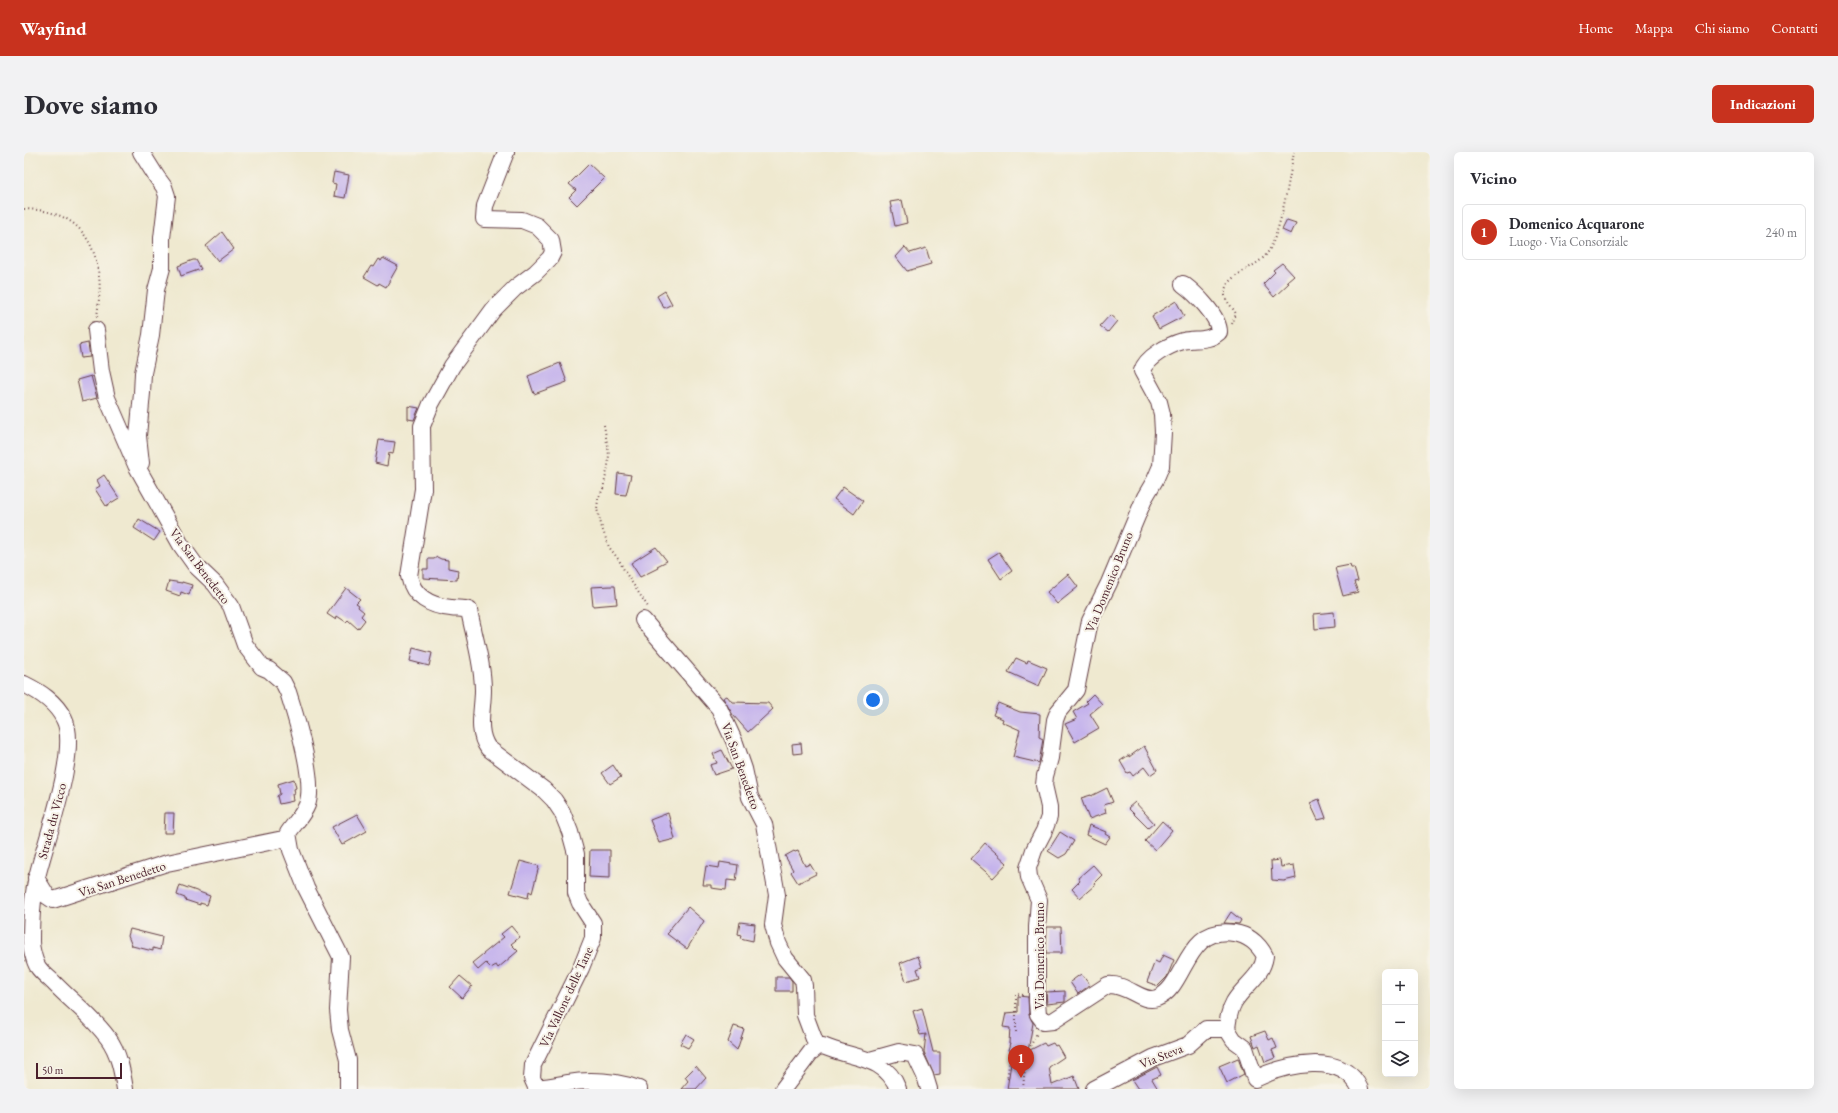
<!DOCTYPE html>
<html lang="it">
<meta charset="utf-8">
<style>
body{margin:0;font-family:"EB Garamond",serif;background:#f2f2f3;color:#2b2b33}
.controls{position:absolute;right:12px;bottom:12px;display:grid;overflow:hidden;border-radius:6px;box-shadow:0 4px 16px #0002}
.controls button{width:36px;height:36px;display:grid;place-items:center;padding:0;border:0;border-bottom:1px solid #e1e1e2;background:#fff;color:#2b2b33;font:20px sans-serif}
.scale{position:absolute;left:12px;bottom:10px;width:86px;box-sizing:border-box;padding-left:4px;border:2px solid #4a1f2b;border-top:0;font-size:11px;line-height:14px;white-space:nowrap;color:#4a1f2b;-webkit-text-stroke:3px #f7f3e8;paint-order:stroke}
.you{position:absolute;left:849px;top:548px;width:14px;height:14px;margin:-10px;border:3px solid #fff;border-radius:50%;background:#1a73e8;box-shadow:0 0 0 6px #1a73e833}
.badge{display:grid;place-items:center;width:26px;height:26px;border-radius:50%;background:#c8321e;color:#fff;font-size:13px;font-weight:700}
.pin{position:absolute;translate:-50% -33px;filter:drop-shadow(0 1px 2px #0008)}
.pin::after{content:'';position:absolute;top:21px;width:14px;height:12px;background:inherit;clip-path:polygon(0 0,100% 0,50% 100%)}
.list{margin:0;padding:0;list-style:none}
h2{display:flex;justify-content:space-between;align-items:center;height:52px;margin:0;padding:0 16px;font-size:17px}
h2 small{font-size:13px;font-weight:400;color:#7c7c81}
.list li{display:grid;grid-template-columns:26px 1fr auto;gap:12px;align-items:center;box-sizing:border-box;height:56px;margin:0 8px 8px;padding:0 8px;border:1px solid #e1e1e2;border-radius:6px}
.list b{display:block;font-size:15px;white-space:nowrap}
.list p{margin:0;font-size:13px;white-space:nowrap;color:#7c7c81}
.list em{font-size:13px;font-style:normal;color:#7c7c81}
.icon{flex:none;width:22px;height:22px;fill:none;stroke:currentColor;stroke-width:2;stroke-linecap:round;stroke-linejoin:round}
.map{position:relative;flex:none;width:1406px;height:937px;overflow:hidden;border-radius:6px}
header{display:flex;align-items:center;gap:24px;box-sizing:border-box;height:56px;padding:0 20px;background:#c8321e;color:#fff}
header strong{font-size:19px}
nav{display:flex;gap:22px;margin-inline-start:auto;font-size:14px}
.intro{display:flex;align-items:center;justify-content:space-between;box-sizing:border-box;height:96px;padding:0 24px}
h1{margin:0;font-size:28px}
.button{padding:10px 18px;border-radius:6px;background:#c8321e;color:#fff;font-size:14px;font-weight:700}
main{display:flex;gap:24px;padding:0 24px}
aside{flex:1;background:#fff;border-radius:6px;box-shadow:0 4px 16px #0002}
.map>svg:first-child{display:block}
.building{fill:#c5b3ec}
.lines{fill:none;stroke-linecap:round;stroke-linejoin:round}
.minor-casing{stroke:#633d44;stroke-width:18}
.path{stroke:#633d44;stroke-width:2;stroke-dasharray:1 3;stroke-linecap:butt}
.minor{stroke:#fff;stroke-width:16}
.labels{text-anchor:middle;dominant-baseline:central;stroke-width:4;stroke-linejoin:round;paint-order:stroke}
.street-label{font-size:13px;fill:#4a1f2b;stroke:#f7f3e8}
</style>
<header>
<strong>Wayfind</strong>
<nav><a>Home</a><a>Mappa</a><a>Chi siamo</a><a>Contatti</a></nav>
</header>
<div class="intro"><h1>Dove siamo</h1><a class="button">Indicazioni</a></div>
<main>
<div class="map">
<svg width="1406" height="937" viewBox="0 0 1406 937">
<rect width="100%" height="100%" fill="#f7f3e8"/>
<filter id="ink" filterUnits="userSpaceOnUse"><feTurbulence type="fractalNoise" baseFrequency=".025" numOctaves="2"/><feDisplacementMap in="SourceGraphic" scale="8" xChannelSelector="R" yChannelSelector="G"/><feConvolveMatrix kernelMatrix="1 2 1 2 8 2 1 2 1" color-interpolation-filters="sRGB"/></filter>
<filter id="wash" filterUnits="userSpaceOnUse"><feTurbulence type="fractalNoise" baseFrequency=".012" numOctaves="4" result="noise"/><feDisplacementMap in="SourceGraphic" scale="16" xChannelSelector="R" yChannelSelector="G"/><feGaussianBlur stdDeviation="0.9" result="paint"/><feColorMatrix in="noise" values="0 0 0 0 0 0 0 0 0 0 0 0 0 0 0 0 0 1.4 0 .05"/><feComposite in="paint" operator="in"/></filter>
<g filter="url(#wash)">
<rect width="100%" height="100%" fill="#efe9d0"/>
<g id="blocks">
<path class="building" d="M565 12 580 26 553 53 545 45 552 38 545 32Z
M310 20 325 23 321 46 310 44 312 32 308 31Z
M878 48 883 71 871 74 866 50Z
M1263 68 1272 71 1267 82 1258 78Z
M198 80 210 97 194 109 182 94Z
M881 95 886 101 902 96 907 112 883 119 872 105Z
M359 106 374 114 362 135 355 131 354 133 340 125 347 114 349 115 354 107 357 109Z
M169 108H172L177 117 157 124 154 114Z
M1258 111 1270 124 1263 130 1265 131 1250 145 1239 132 1251 120 1249 118Z
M641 139 648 152 640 156 633 144Z
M1152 149 1160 164 1135 177 1128 164Z
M1086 163 1093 169 1084 180 1076 174Z
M64 191 66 205 57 206 55 193Z
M536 211 543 230 510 242 504 224Z
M67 224 73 246 58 250 53 228Z
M384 254 395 256 390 268 384 267Z
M355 288 371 290 369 302 365 301 363 314 351 311Z
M594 321 607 323 602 343 592 342Z
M80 323 95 346 82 354 71 337 76 334 73 328Z
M819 335 839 349 830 362 810 347Z
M115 367 136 380 130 389 110 376Z
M632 395 643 409 633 414 634 416 616 425 607 411Z
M975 400 988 419 977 427 964 407Z
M413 405 417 407 424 408V416L434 418 433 428 399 426V417H404V407H410Z
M1326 413 1327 416H1330L1334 429 1330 430 1334 440 1319 444 1311 416Z
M1044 422 1054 435 1033 452 1023 440Z
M145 429 158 431V430L168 433 165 443 157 440 156 444 142 439Z
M587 434H591L593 452 569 454 567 435Z
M322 436 336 447 332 451 335 453 334 455 340 460 337 464 341 468 334 477 324 468 322 470 313 464 312 468 303 462Z
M1310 460 1311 475 1291 477 1290 462Z
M389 496 408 501 405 514 386 509Z
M992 506 1003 511 1004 508 1023 516 1015 534 984 520Z
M1069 542 1078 552 1066 562 1075 576 1051 590 1041 572 1053 567 1049 560 1064 551 1062 549Z
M703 544 708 550 744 551 749 557 724 580 709 563 699 546Z
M974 551 996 560 1016 562 1015 585 1019 587 1015 611 989 605 996 578 978 570 979 567 969 563Z
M777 591 778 601 769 602 768 592Z
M1120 594 1133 618 1126 623 1120 615 1109 624 1106 620 1103 621 1096 609 1105 603V605Z
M698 598 708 617 690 623 686 613 693 611 689 602Z
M589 613 597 625 586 632 578 621Z
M270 627 272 636 270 637 271 641 268 642 269 649 255 652 253 644 256 642 254 632Z
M1083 636 1089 650 1080 653 1082 661 1065 667 1057 646 1067 643V644Z
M1295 647 1302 666 1294 668 1286 651Z
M1111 650 1130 671 1124 676 1104 656Z
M141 661H150L149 681H140Z
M644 661 651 687 635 691 626 668Z
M333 662 343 679 318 693 308 675Z
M1138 669 1148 678 1131 698 1121 689Z
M1065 673 1082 680 1081 682 1086 685 1081 692 1062 683Z
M1036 680 1050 689 1042 702 1035 706 1024 699Z
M961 691 983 711 969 726 947 707Z
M566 698H586V726L565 725Z
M770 699 771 700 774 699 781 714 786 712 792 722 774 731 767 720 769 718 761 704Z
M1256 708 1257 715 1270 713 1272 726 1260 729 1248 728 1247 709Z
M496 709 515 714 508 741 505 739 504 746 486 741Z
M696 710 714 713 712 729 703 728 702 738 687 736V733H679L682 714 695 716Z
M1069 713 1078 723 1070 731 1071 733 1056 746 1048 737 1056 729 1054 726Z
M156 733 186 744 183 753 176 751V753L161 748V746L153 743Z
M664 755 680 769 663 797 643 782 645 780 644 779Z
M1207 760 1217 768 1215 772 1200 771Z
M716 770 731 772 729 789 716 786 717 783 714 782Z
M487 774 496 785 487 792 494 799 474 816 472 813 467 816 462 811 454 818 448 811 480 785 477 782Z
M1023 775H1037L1038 801H1022Z
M106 777 138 785 136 798 129 796V799L108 794 104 784Z
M1139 803 1150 808 1143 825 1134 834 1123 830 1131 809 1135 811Z
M894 804 898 815 893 817 896 825 882 829 876 811Z
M1057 822 1066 833 1054 842 1046 830Z
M436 824 448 834 438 846 426 835Z
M752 825H765L768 829V839H752Z
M1041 839V850L1023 852 1022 840Z
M994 844 1004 845 1005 863 1009 871 1004 899 1020 891 1022 894 1029 891 1031 894 1033 893 1040 905 1025 915 1028 933 1050 924 1055 937H983L989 899 985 898 987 891H985L986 876 979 875 982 861 994 860Z
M898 856 909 900H916V922L910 923 900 900 902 882 896 883 889 859Z
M710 874 720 877 713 898 704 890Z
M1241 879 1245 888 1249 886 1253 896 1248 898 1251 906 1241 910 1235 893 1231 895 1227 884Z
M662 882 670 887 664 896 656 892Z
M1214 906 1220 922 1203 931 1195 914Z
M672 914 682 926 672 937H657L664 929 661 925Z
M1133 915 1137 923 1128 927 1134 937H1114L1108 928Z"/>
</g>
</g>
<g filter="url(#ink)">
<use href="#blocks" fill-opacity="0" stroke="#633d44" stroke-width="1"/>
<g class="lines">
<defs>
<path id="minor" d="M117 0 132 24 140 35 143 44 138 86V116L132 138 127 183 119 221 118 241 114 284 117 311
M482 0 461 54 460 67 498 68 513 74 527 88 529 100 526 106 511 121 491 136 469 158 428 214 407 252 398 274 399 337 385 424C389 445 407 454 427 456 433 457 439 456 445 458 450 485 459 511 459 538 459 558 452 579 464 596L520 638 530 648 538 660 546 680 552 702V741L556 751 569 771V786L557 816 509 913 508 926 512 935C523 936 532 933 543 931 568 927 591 929 615 937
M1159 132C1171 141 1195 164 1195 180 1183 190 1173 186 1159 189 1145 193 1122 205 1118 219L1135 250 1138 262 1139 280 1137 314 1131 328 1121 345 1085 431 1066 469 1052 538 1034 560 1031 568 1026 606 1021 624 1020 633 1025 655V665L1020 679 1010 698 1004 716 1005 725 1015 748 1013 775V850L1014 862 1020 870 1029 869 1084 833C1103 831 1118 852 1133 846 1163 835 1160 773 1210 781 1224 783 1234 791 1241 804 1238 825 1220 833 1210 850 1205 859 1204 867 1203 877
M72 178 77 219 83 246 112 313 157 393 172 414 191 432 207 454 221 493 238 515 245 518 259 530 264 540C272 565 292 629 283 653 279 663 270 672 264 681L267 698 282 736 317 805 314 858 316 878 324 908V937
M619 468 695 556 711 591 720 617 726 645 740 672 753 743 749 773 754 791 761 806 779 828 780 834 781 863 793 895
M0 532C16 540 32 550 40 567 56 597 21 690 13 725 8 746 7 768 7 789 7 795 10 809 14 815 17 820 24 825 29 830 47 849 68 864 84 886 95 901 98 919 101 937
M12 726 23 744 29 748 143 711 264 686
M1203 877 1210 888 1221 896 1231 927
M846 908 875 900 891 903 901 924 905 937
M1231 927C1260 913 1319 898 1336 937
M759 937 787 900 793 895 799 894C828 907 861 903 874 937
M1070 937 1129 906 1164 893 1182 877H1203"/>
</defs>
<use href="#minor" class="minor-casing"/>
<path class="path" d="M0 57C46 58 70 80 75 125 77 138 74 153 73 166
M1208 172 1212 162C1208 153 1197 147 1202 135 1207 122 1232 115 1242 103 1257 83 1265 26 1270 0
M580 273 585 303 584 314 579 337 574 347 573 357 578 376 585 395 595 408 601 420 624 455
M992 880V842L999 843
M984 926 983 927 987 898
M999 937 1002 903 1013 881"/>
<use href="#minor" class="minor"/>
</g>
</g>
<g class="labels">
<g class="street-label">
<text transform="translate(176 414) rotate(53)">Via San Benedetto</text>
<text transform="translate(1085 430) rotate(-68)">Via Domenico Bruno</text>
<text transform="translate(717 614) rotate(70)">Via San Benedetto</text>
<text transform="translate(28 669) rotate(-75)">Strada du Vicco</text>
<text transform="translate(98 727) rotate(-18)">Via San Benedetto</text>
<text transform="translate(1015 804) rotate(-90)">Via Domenico Bruno</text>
<text transform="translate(542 845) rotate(-65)">Via Vallone delle Tane</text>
<text transform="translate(1137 904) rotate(-22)">Via Steva</text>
</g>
</g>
</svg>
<div class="controls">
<button>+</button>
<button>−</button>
<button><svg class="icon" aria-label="layers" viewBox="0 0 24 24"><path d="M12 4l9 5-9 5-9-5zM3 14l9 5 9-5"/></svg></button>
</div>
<div class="scale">50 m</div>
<div class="you"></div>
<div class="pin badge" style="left:997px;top:926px">1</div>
</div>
<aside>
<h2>Vicino<small></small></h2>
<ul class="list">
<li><span class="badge">1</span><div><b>Domenico Acquarone</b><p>Luogo · Via Consorziale</p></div><em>240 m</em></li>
</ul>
</aside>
</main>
